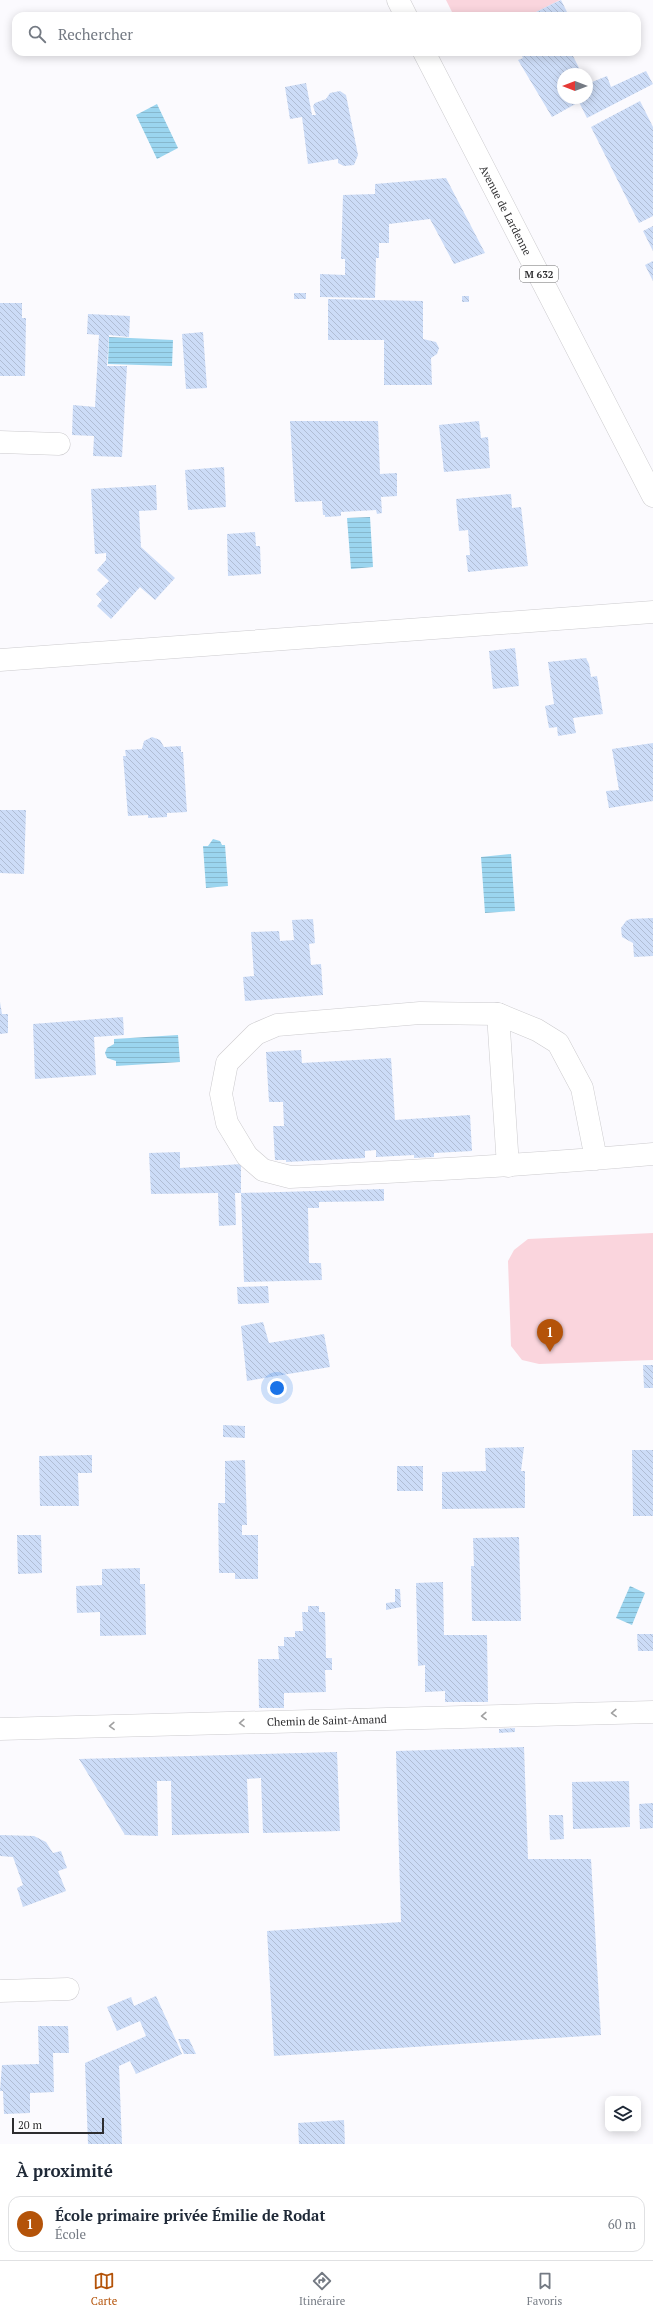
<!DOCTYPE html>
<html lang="fr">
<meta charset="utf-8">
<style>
body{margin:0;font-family:"PT Serif",serif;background:#f2f2f3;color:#1f2937}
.controls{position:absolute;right:12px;bottom:12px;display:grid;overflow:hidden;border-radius:8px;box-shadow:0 2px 10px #0003}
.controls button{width:36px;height:36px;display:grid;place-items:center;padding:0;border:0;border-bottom:1px solid #e0e1e3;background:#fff;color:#1f2937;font:20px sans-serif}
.compass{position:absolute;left:557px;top:68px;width:36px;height:36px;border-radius:50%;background:#fff;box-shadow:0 2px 10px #0003;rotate:270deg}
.scale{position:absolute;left:12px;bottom:10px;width:92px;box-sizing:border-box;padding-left:4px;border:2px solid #2d2d2f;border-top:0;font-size:11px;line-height:14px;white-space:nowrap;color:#2d2d2f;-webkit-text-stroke:3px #fff;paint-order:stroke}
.you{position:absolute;left:277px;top:1388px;width:14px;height:14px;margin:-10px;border:3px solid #fff;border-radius:50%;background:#1a73e8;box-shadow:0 0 0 6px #1a73e833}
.badge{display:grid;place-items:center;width:26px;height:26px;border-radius:50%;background:#b45309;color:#fff;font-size:13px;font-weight:700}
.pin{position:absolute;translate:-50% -33px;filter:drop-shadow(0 1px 2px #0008)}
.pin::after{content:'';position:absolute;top:21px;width:14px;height:12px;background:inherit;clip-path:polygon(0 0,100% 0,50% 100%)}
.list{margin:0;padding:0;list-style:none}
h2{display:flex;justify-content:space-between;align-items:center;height:52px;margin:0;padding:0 16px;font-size:17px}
h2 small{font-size:13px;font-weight:400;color:#747a83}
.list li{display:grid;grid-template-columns:26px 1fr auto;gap:12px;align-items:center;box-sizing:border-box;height:56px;margin:0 8px 8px;padding:0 8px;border:1px solid #e0e1e3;border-radius:12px}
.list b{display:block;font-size:15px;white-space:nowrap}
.list p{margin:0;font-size:13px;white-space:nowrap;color:#747a83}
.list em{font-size:13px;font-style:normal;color:#747a83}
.icon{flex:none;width:22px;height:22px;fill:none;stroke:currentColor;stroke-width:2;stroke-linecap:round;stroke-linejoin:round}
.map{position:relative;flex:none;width:653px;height:2144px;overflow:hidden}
.search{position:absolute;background:#fff;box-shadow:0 2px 10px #0003;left:12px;right:12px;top:12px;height:44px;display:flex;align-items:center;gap:10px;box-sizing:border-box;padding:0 14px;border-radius:12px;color:#747a83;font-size:15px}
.sheet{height:116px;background:#fff}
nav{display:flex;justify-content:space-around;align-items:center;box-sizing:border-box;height:56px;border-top:1px solid #e0e1e3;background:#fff;font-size:11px;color:#747a83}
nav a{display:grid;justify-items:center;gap:2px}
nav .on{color:#b45309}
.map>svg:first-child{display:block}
.pitch{fill:#fad5dd}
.water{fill:url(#water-rules)}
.building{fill:url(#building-back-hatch)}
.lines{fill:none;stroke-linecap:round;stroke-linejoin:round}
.minor-casing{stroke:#cccbce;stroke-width:23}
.major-casing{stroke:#cccbce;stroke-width:23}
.minor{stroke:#fff;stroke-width:22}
.major{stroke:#fff;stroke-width:22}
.oneway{stroke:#a0a0a1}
.labels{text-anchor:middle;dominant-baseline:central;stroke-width:3.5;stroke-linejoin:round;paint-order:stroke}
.shield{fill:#fff;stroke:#6c6c6d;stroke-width:1}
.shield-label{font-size:10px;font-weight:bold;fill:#2d2d2f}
.street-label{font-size:11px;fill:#2d2d2f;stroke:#fff}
</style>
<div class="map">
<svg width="653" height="2144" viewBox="0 0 653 2144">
<defs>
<pattern id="water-rules" width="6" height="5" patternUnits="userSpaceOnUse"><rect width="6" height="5" fill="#9bd5ef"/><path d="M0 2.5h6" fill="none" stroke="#86b7cd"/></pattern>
<pattern id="building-back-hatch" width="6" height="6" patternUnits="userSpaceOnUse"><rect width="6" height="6" fill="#ccdcf7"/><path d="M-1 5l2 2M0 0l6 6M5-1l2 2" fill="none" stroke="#b0bdd4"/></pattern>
</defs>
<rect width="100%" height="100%" fill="#fbfafe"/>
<path class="pitch" d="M446 0H560L528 16H454Z
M653 1233V1360L539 1364 522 1360 511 1346 508 1261 514 1250 528 1239Z"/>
<path class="water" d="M157 104 178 148 157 159 136 115Z
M109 337 173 340 172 366 108 364Z
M370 517 373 567 351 569 347 518Z
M213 839 220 841 222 845H225L228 886 206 888 203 846H208Z
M511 854 515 911 485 913 481 857Z
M178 1035 180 1062 116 1066V1061L107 1058 105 1053 107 1048 114 1044V1039Z
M630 1586 645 1593 632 1625 616 1618Z"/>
<path class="building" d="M561 0 569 16H528L554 3Z
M520 52H571L582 74H563V98H587V84L607 76 611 87 646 71 653 84 587 118 579 102 552 117 518 60 523 58Z
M306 83 312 115H316L313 106 315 103 326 99 330 93 340 91 346 95 358 155 354 165 344 166 338 163V159L308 164 302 117 290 119 285 87Z
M640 101 653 127V216L639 223 591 127Z
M446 178 485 253 454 264 430 219 389 224V243H379V258H376L375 298 320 297V274L345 275V259H341L343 195 375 194V184Z
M653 226V251L643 231Z
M653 261V281L645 265Z
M294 293H306V299H294Z
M462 296H469V302H462Z
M328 299 423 301V339L436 342 439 348 437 354 431 358 432 385H384V340H328Z
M0 303H22V318H26L25 376H0Z
M88 314 130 316 129 337 109 335 107 366H127L122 457 93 456 94 436 72 435 73 405 95 407 99 335 87 334Z
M203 332 207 388 186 389 182 334Z
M290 421H378L380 474 397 473V496L381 497 382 513 377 514 376 510 341 512V516L325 517V515H323L322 501 295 502Z
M479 421 481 438 488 437 490 468 444 472 439 425Z
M224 467 226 507 188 510 185 470Z
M156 485 157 510 139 511 141 547 175 578 155 600 140 587 111 619 97 606 102 600 96 594 109 581 97 570 106 560V553L95 554 91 489Z
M511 494 512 508 521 507 528 566 468 572 466 555H470L468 530 459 531 456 499Z
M255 532 256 546H260L261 574 228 576 227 534Z
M515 648 519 686 493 689 489 651Z
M586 658 589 664 591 677 597 676 603 714 573 718 576 733 558 736 557 727 549 728 545 706 554 704 548 662Z
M152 737 160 740 164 747 181 746V752H183L187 812 167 813V817L148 818V815L128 816 123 756H126L125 750 142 749 144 741Z
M653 743V801L609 808 606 791 619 790 612 749Z
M0 810H26L24 874 0 873Z
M653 918V956L634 957 633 943 622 937 621 928 626 921 630 919Z
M313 919 315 943 309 944 311 965 321 964 323 995 245 1001 243 977 254 976 251 932 279 931 280 941 294 940 292 920Z
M0 1002 2 1014H8V1033L0 1034Z
M123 1017 124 1035 94 1037 96 1075 35 1079 33 1024Z
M301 1050 302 1063 391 1058 395 1120 470 1115 472 1151 434 1153V1157L414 1158V1155L376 1157V1150L365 1151V1158L286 1162V1160H275L273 1126H284L283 1102H269L266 1052Z
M180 1152V1168L241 1164V1193H235L236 1225 219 1226 218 1193 151 1194 149 1153Z
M384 1189V1201L319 1202V1208H308L309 1263H321L322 1280 244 1282 241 1193Z
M268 1286 269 1303 238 1304 237 1287Z
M263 1322 269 1343 324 1334 330 1367 247 1381 241 1326Z
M643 1365H653V1388H644Z
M223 1425 245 1426V1438L223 1437Z
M524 1447 521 1471H525V1508L442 1509V1472L486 1471 485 1448Z
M632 1450H653V1516H633Z
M92 1455V1473H78L79 1506H40L39 1456Z
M245 1460 247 1525H242V1535H258V1579H235V1573H219L218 1503H225V1461Z
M397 1466H423V1491H397Z
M17 1535H41L42 1573 18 1574Z
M519 1537 521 1621H472L471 1566H474L473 1538Z
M140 1568V1584H145L146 1635 100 1636V1612L77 1613 76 1586 102 1585V1569Z
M443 1582 444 1635H487L488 1702H445V1691L425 1692V1665L418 1666 416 1583Z
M395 1589H400L401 1607 386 1610V1603L395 1602Z
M308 1606H319V1612H325L326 1658H332V1670H325L326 1692 284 1693V1708H259L258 1659H279L278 1646H284V1637H295V1631H303L302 1612H308Z
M637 1634H653V1651H638Z
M515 1728V1732L499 1733V1729Z
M524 1747 528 1859H591L601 2035 274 2056 267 1931 401 1922 396 1751Z
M337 1752 340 1831 263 1833 261 1778 247 1779 249 1833 172 1835 171 1781H157L158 1836 125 1835 79 1759Z
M629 1781 630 1827 573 1829 572 1782Z
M653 1803V1828L640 1829 639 1804Z
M549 1815H563L564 1839 550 1840Z
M0 1835 34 1836 46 1842 53 1853 61 1851 67 1868 58 1871 66 1891 23 1907 17 1888 23 1885 13 1857 0 1856Z
M156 1996 182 2054 136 2074 130 2061 119 2066 122 2144H88L85 2063 146 2036 140 2021 117 2031 107 2007 131 1997 134 2006Z
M38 2026H68L69 2053H53L54 2092 30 2093V2113L4 2114 3 2091H0L2 2065 39 2064Z
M178 2039H189L196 2054H184Z
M344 2120 345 2144H299L298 2123Z"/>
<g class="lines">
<defs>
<g id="minor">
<path d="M0 442 59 444"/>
<path d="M0 660 653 612"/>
<path d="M498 1014 508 1166"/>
<path d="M596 1159 582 1088 558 1043 537 1030 498 1014 420 1013 277 1025 256 1034 227 1063 221 1094 227 1123 247 1156 263 1170 290 1177C411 1171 532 1165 653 1154"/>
<path id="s1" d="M0 1729 653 1712"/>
<path d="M0 1991 68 1989"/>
</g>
<g id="major">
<path d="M398 0 406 16"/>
<path id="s2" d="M424 52 653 496"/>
</g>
</defs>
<use href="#minor" class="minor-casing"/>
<use href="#major" class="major-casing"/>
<use href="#minor" class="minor"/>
<use href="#major" class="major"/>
</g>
<defs><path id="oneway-chevron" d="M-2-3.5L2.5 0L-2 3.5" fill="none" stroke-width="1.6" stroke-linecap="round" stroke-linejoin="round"/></defs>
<g class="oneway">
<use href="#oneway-chevron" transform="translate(614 1713) rotate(178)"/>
<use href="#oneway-chevron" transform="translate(484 1716) rotate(178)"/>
<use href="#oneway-chevron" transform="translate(242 1723) rotate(178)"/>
<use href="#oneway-chevron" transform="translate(112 1726) rotate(178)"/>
</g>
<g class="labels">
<rect class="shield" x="520" y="266" width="38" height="16" rx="3"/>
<g class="shield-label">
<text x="539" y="274">M 632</text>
</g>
<g class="street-label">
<text stroke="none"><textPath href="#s2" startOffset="178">Avenue de Lardenne</textPath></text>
<text stroke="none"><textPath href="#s1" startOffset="327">Chemin de Saint-Amand</textPath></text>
</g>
</g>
</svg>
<div class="controls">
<button><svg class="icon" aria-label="layers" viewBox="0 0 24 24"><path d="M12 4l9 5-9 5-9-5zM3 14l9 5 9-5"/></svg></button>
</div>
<svg class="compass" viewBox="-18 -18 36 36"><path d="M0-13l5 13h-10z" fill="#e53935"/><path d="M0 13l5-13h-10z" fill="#747a83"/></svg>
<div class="scale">20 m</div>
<div class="you"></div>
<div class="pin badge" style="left:550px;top:1352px">1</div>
<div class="search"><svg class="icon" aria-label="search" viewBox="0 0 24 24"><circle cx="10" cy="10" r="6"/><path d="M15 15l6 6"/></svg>Rechercher</div>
</div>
<section class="sheet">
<h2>À proximité<small></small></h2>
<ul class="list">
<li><span class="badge">1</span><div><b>École primaire privée Émilie de Rodat</b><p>École</p></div><em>60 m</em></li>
</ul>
</section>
<nav>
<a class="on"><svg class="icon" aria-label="map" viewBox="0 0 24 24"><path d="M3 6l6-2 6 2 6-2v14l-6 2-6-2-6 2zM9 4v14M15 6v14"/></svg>Carte</a>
<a><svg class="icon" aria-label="directions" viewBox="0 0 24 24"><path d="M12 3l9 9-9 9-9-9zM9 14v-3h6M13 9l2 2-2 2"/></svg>Itinéraire</a>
<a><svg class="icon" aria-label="saved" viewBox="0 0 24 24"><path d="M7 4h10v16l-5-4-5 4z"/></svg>Favoris</a>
</nav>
